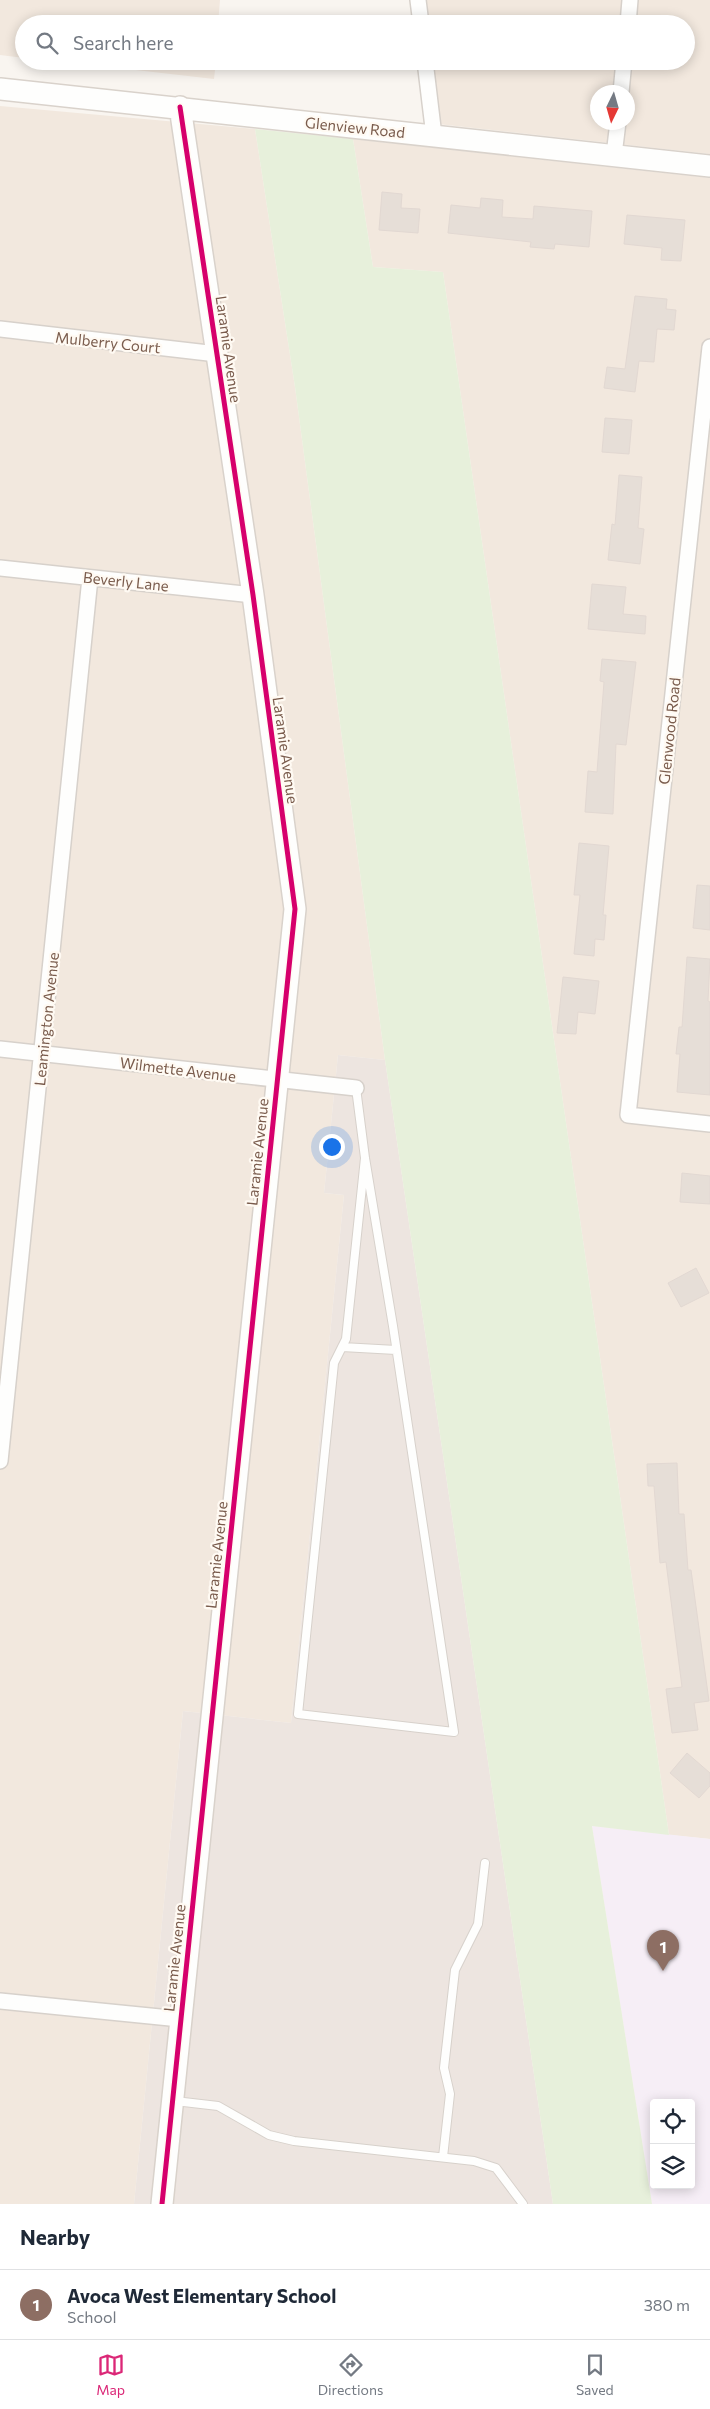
<!DOCTYPE html>
<style>
body{margin:0;font-family:Commissioner,sans-serif;background:#f2f2f3;color:#1f2937}
.controls{position:absolute;right:15px;bottom:15px;display:grid;overflow:hidden;border-radius:5px;box-shadow:0 2px 12px #0003}
.controls button{width:45px;height:45px;display:grid;place-items:center;padding:0;border:0;border-bottom:1px solid #e0e1e3;background:#fff;color:#1f2937;font:25px sans-serif}
.compass{position:absolute;left:590px;top:85px;width:45px;height:45px;border-radius:50%;background:#fff;box-shadow:0 2px 12px #0003;rotate:185deg}
.you{position:absolute;left:331px;top:1146px;width:18px;height:18px;margin:-12px;border:4px solid #fff;border-radius:50%;background:#1a73e8;box-shadow:0 0 0 8px #1a73e833}
.badge{display:grid;place-items:center;width:32px;height:32px;border-radius:50%;background:#db2777;color:#fff;font-size:16px;font-weight:700}
.pin{position:absolute;translate:-50% -41px;filter:drop-shadow(0 1px 2px #0008)}
.pin::after{content:'';position:absolute;top:26px;width:18px;height:15px;background:inherit;clip-path:polygon(0 0,100% 0,50% 100%)}
.list{margin:0;padding:0;list-style:none}
h2{display:flex;justify-content:space-between;align-items:center;height:65px;margin:0;padding:0 20px;font-size:21px}
h2 small{font-size:16px;font-weight:400;color:#747a83}
.list li{display:grid;grid-template-columns:32px 1fr auto;gap:15px;align-items:center;box-sizing:border-box;height:70px;padding:0 20px;border-top:1px solid #e0e1e3}
.list b{display:block;font-size:19px;white-space:nowrap}
.list p{margin:0;font-size:16px;white-space:nowrap;color:#747a83}
.list em{font-size:16px;font-style:normal;color:#747a83}
.icon{flex:none;width:28px;height:28px;fill:none;stroke:currentColor;stroke-width:2;stroke-linecap:round;stroke-linejoin:round}
.map{position:relative;flex:none;width:710px;height:2204px;overflow:hidden}
.search{position:absolute;background:#fff;box-shadow:0 2px 12px #0003;left:15px;right:15px;top:15px;height:55px;display:flex;align-items:center;gap:12px;box-sizing:border-box;padding:0 18px;border-radius:28px;color:#747a83;font-size:19px}
.sheet{height:135px;background:#fff}
nav{display:flex;justify-content:space-around;align-items:center;box-sizing:border-box;height:70px;border-top:1px solid #e0e1e3;background:#fff;font-size:14px;color:#747a83}
nav a{display:grid;justify-items:center;gap:2px}
nav .on{color:#db2777}
.map>svg:first-child{display:block}
.residential{fill:#f2e8de;fill-rule:evenodd}
.industrial{fill:#ede5e0}
.education{fill:#f6eef6;fill-rule:evenodd}
.green{fill:#e7f0db}
.building{fill:#e6ded7;stroke:#e2d8d2}
.lines{fill:none;stroke-linecap:round;stroke-linejoin:round}
.lane-casing{stroke:#d7d1cb;stroke-width:10}
.street-casing{stroke:#d7d1cb;stroke-width:18}
.secondary-casing{stroke:#d9d2cb;stroke-width:24}
.lane{stroke:#fefefd;stroke-width:8}
.street{stroke:#fefefd;stroke-width:15}
.secondary{stroke:#fefefd;stroke-width:21}
.cycleway-casing{stroke:#fffaf3;stroke-width:8}
.cycleway{stroke:#d6006c;stroke-width:5}
.labels{text-anchor:middle;dominant-baseline:central;stroke-width:4.5;stroke-linejoin:round;paint-order:stroke}
.street-label{font-size:15px;fill:#7a5c4d;stroke:#fffaf3}
</style>
<div class="map">
<svg width="710" height="2204" viewBox="0 0 710 2204">
<rect width="100%" height="100%" fill="#f9f5f0"/>
<path class="residential" d="M0 0H220L218 24H24V58L0 55Z
M422 0H710V154L438 124 430 61H686V24H425ZM598 92H628V122H598Z
M57 61H216L214 79Z
M0 106 255 129 295 387 385 1060 338 1055 324 1193 344 1195 291 1723 183 1711 134 2204H0Z
M353 139 710 178V1839L669 1835 443 272 373 267Z"/>
<path class="industrial" d="M338 1055 385 1060 553 2204H134L183 1711 291 1723 344 1195 324 1193Z"/>
<path class="education" d="M592 1826 710 1839V2204H652ZM654 2103H691V2185H654Z"/>
<path class="green" d="M255 129 353 139 373 267 443 272 669 1835 592 1826 652 2204H553L385 1060 295 387Z"/>
<path class="building" d="M382 192 402 194 401 208 420 209 418 233 379 230Z
M481 198 503 200 502 217 533 219 534 206 592 211 589 247 555 244 554 249 530 247 531 242 448 233 451 205 480 208Z
M627 215 685 220 681 261 661 260 662 248 624 244Z
M635 296 667 299 666 309 676 310 674 330 657 329 654 362 639 361 635 392 604 388 607 367 625 369Z
M605 418 632 420 629 454 602 452Z
M619 475 642 477 638 528 644 529 640 564 608 560 612 524 615 525Z
M592 584 626 587 623 614 646 616 645 634 588 629Z
M602 659 636 662 626 745 616 744 613 814 585 812 588 771 597 772 604 682 600 681Z
M579 843 609 846 603 915H606L604 940 595 939 594 956 574 954 580 895H574Z
M697 885 710 886V930L693 928Z
M687 957 710 959 708 1001 710 1002V1095L677 1092 680 1054H676L679 1027H682Z
M563 977 599 981 595 1014 578 1012 576 1034 557 1033Z
M682 1173 710 1176V1204L680 1202Z
M696 1268 709 1293 681 1307 668 1283Z
M677 1463 679 1514H684L688 1570H691L709 1701 694 1703 698 1730 672 1733 666 1689 682 1687 666 1562 660 1563 654 1486H648L647 1464Z
M687 1753 710 1773V1786L699 1798 670 1773Z"/>
<g class="lines">
<defs>
<path id="lane" d="M356 1088 365 1158 393 1326 454 1732 298 1714 334 1363 346 1339 365 1158
M342 1347 396 1350
M175 2101 218 2106 269 2135 294 2141 474 2161 496 2168 523 2204
M443 2157 450 2094 444 2068 455 1970 478 1924 485 1863"/>
<path id="street" d="M418 0 421 24
M628 24 630 0
M425 61 434 136
M621 92 624 61
M614 155 618 122
M0 329 217 354
M710 347 628 1115 710 1124
M0 568 253 595
M0 1049 356 1088
M0 1461 90 578
M0 2001 180 2019"/>
<path id="secondary" d="M0 89 710 166
M162 2204 295 909 253 595 180 107"/>
</defs>
<use href="#lane" class="lane-casing"/>
<use href="#street" class="street-casing"/>
<use href="#secondary" class="secondary-casing"/>
<use href="#lane" class="lane"/>
<use href="#street" class="street"/>
<use href="#secondary" class="secondary"/>
<defs>
<path id="cycleway" d="M162 2204 295 909 253 595 180 107"/>
</defs>
<use href="#cycleway" class="cycleway-casing"/>
<use href="#cycleway" class="cycleway"/>
</g>
<g class="labels">
<g class="street-label">
<text transform="translate(355 127) rotate(6)">Glenview Road</text>
<text transform="translate(108 342) rotate(6)">Mulberry Court</text>
<text transform="translate(229 349) rotate(82)">Laramie Avenue</text>
<text transform="translate(126 581) rotate(6)">Beverly Lane</text>
<text transform="translate(669 731) rotate(-84)">Glenwood Road</text>
<text transform="translate(286 750) rotate(82)">Laramie Avenue</text>
<text transform="translate(46 1019) rotate(-84)">Leamington Avenue</text>
<text transform="translate(178 1069) rotate(7)">Wilmette Avenue</text>
<text transform="translate(257 1152) rotate(-84)">Laramie Avenue</text>
<text transform="translate(216 1555) rotate(-84)">Laramie Avenue</text>
<text transform="translate(174 1958) rotate(-84)">Laramie Avenue</text>
</g>
</g>
</svg>
<div class="controls">
<button><svg class="icon" aria-label="locate" viewBox="0 0 24 24"><circle cx="12" cy="12" r="6"/><path d="M12 2v4M12 18v4M2 12h4M18 12h4"/></svg></button>
<button><svg class="icon" aria-label="layers" viewBox="0 0 24 24"><path d="M12 4l9 5-9 5-9-5zM3 14l9 5 9-5"/></svg></button>
</div>
<svg class="compass" viewBox="-18 -18 36 36"><path d="M0-13l5 13h-10z" fill="#e53935"/><path d="M0 13l5-13h-10z" fill="#747a83"/></svg>
<div class="you"></div>
<div class="pin badge" style="left:663px;top:1971px;background:#8d6e63">1</div>
<div class="search"><svg class="icon" aria-label="search" viewBox="0 0 24 24"><circle cx="10" cy="10" r="6"/><path d="M15 15l6 6"/></svg>Search here</div>
</div>
<section class="sheet">
<h2>Nearby<small></small></h2>
<ul class="list">
<li><span class="badge" style="background:#8d6e63">1</span><div><b>Avoca West Elementary School</b><p>School</p></div><em>380 m</em></li>
</ul>
</section>
<nav>
<a class="on"><svg class="icon" aria-label="map" viewBox="0 0 24 24"><path d="M3 6l6-2 6 2 6-2v14l-6 2-6-2-6 2zM9 4v14M15 6v14"/></svg>Map</a>
<a><svg class="icon" aria-label="directions" viewBox="0 0 24 24"><path d="M12 3l9 9-9 9-9-9zM9 14v-3h6M13 9l2 2-2 2"/></svg>Directions</a>
<a><svg class="icon" aria-label="saved" viewBox="0 0 24 24"><path d="M7 4h10v16l-5-4-5 4z"/></svg>Saved</a>
</nav>
